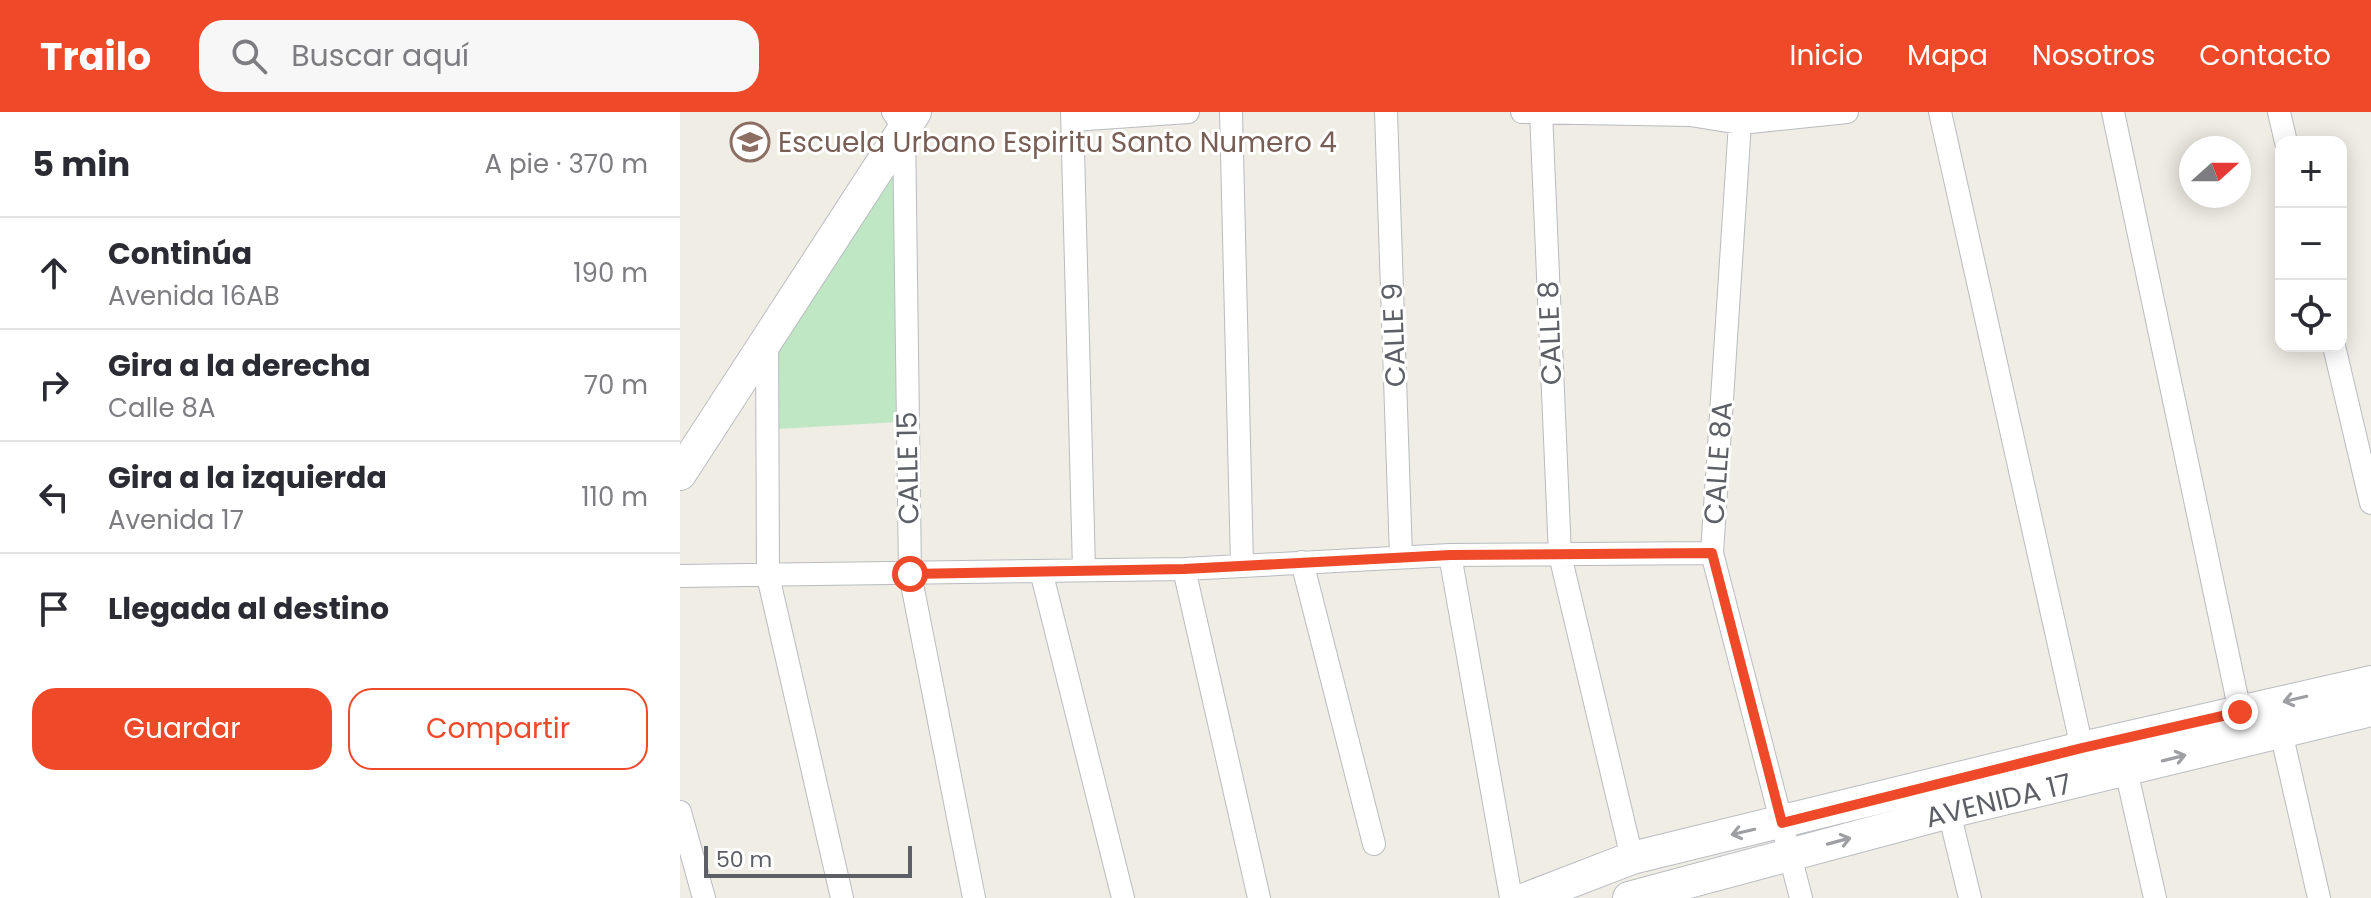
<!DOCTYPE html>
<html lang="es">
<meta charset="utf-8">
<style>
body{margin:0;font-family:Poppins,sans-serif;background:#f7f7f7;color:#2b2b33}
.controls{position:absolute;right:24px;top:24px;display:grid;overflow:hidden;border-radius:16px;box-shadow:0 4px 20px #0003}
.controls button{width:72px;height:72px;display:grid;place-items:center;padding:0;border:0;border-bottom:2px solid #e1e1e2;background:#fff;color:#2b2b33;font:40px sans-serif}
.compass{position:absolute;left:1499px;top:24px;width:72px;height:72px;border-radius:50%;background:#fff;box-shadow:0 4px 20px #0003;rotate:69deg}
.scale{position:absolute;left:24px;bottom:20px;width:208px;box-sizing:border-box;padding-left:8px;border:4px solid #5c5f65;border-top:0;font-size:22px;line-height:28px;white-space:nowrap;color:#5c5f65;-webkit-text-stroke:6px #fff;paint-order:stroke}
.stop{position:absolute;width:24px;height:24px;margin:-18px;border:6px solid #ee4a2a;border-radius:50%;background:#fff}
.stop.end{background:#ee4a2a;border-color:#fff;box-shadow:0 2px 8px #0008}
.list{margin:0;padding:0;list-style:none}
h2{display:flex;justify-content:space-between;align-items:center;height:104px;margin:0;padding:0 32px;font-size:34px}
h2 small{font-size:26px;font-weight:400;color:#7c7c81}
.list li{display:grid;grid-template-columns:52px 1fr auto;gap:24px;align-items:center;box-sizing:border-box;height:112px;padding:0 32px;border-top:2px solid #e1e1e2}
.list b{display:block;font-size:30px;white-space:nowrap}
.list p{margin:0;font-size:26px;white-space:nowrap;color:#7c7c81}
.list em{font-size:26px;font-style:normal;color:#7c7c81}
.actions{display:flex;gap:16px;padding:24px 32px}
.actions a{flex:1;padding:18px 0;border:2px solid #ee4a2a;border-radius:24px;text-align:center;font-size:28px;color:#ee4a2a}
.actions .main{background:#ee4a2a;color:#fff}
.icon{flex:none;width:44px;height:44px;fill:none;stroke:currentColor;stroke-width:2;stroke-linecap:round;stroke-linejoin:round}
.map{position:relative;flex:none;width:1691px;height:786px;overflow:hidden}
header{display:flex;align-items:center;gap:48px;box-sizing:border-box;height:112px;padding:0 40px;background:#ee4a2a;color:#fff}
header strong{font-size:38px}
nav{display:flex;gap:44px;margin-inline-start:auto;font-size:28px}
.search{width:560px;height:72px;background:#f7f7f7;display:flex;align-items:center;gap:20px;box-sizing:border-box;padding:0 28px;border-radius:24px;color:#7c7c81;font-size:30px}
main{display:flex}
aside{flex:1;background:#fff}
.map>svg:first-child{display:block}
.green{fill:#bfe7c3}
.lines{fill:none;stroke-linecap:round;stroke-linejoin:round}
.street-casing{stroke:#b9bbc0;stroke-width:24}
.secondary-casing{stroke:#b9bcc2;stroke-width:34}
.street{stroke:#fff;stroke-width:22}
.secondary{stroke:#fff;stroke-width:32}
.oneway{stroke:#9d9fa3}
.route{stroke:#ee4a2a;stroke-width:10}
.labels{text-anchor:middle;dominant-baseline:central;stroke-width:6;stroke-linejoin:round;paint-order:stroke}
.education-label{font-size:28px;fill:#785e54;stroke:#fff;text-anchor:start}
.street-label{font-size:28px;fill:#5c5f65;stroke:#fff}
</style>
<header>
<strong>Trailo</strong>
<div class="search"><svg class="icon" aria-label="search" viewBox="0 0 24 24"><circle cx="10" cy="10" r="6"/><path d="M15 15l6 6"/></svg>Buscar aquí</div>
<nav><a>Inicio</a><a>Mapa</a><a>Nosotros</a><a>Contacto</a></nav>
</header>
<main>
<aside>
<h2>5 min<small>A pie · 370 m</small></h2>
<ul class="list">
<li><svg class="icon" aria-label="ahead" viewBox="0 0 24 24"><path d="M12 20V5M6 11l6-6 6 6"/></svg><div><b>Continúa</b><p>Avenida 16AB</p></div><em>190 m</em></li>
<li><svg class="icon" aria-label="right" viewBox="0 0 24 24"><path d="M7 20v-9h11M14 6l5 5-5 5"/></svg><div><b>Gira a la derecha</b><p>Calle 8A</p></div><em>70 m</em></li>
<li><svg class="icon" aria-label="left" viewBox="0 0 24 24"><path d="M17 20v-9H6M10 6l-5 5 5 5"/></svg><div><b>Gira a la izquierda</b><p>Avenida 17</p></div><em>110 m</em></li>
<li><svg class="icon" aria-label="arrive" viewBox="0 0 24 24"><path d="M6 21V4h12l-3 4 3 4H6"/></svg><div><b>Llegada al destino</b></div></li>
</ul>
<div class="actions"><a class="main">Guardar</a><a>Compartir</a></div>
</aside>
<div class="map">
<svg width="1691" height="786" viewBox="0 0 1691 786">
<rect width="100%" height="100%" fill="#efede4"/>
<path class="green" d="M215 60 218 310 97 317 96 242Z"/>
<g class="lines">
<defs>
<path id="street" d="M213 0 224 16 230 462 294 786
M392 0 404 458
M551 0 562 453
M706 0 721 445
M842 0 1010 3 1060 11 1167 0
M861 0 880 443 952 746
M1066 0 1060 11 1032 441 1121 786
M1260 0 1402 636
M1433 0 1560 600
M1599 0 1606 30
M393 8 508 0
M87 228 88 464 162 786
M1654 234 1691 391
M770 443 831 786
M622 450 694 732
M504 457 579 786
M361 459 443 786
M0 464 504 457 770 443 1032 441
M1601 620 1639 786
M1446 658 1475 786
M0 700 24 786
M1269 700 1290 786"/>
<g id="secondary">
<path d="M0 362 235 0"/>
<path d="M848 786 952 746 1402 636 1691 570"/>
<path id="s1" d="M949 786 1269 700 1691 598"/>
</g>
</defs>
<use href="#street" class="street-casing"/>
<use href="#secondary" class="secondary-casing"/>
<use href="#street" class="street"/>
<use href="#secondary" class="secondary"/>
</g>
<defs><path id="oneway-shaft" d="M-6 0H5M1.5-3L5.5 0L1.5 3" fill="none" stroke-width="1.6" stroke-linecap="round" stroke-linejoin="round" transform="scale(2)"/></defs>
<g class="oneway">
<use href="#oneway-shaft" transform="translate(1615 587) rotate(167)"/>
<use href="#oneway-shaft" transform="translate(1494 646) rotate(-14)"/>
<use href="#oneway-shaft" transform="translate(1063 720) rotate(167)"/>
<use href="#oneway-shaft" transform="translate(1159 729) rotate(-15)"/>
</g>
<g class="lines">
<path class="route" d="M230 462 504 457 770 443 1032 441 1102 711 1402 636 1560 600"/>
</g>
<defs>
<symbol id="school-ring" viewBox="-11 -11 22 22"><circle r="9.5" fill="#fff" stroke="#8d6e63" stroke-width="1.5"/><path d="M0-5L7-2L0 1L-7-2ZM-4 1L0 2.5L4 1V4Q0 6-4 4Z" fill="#8d6e63"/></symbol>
</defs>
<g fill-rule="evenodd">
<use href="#school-ring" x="48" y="8" width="44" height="44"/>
</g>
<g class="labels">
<g class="education-label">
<text x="98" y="30">Escuela Urbano Espiritu Santo Numero 4</text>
</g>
<g class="street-label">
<text transform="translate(870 221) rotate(-92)">CALLE 8</text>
<text transform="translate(714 223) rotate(-92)">CALLE 9</text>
<text transform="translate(1038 351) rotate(-86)">CALLE 8A</text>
<text transform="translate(228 356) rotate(-91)">CALLE 15</text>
<text stroke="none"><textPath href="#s1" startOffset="382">AVENIDA 17</textPath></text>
</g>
</g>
</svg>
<div class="controls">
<button>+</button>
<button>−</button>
<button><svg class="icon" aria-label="locate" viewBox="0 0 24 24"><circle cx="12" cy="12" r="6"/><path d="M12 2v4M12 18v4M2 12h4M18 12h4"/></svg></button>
</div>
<svg class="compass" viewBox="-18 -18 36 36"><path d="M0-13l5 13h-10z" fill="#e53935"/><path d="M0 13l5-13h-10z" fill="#7c7c81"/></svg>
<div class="scale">50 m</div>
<div class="stop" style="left:230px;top:462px"></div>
<div class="stop end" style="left:1560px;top:600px"></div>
</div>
</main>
